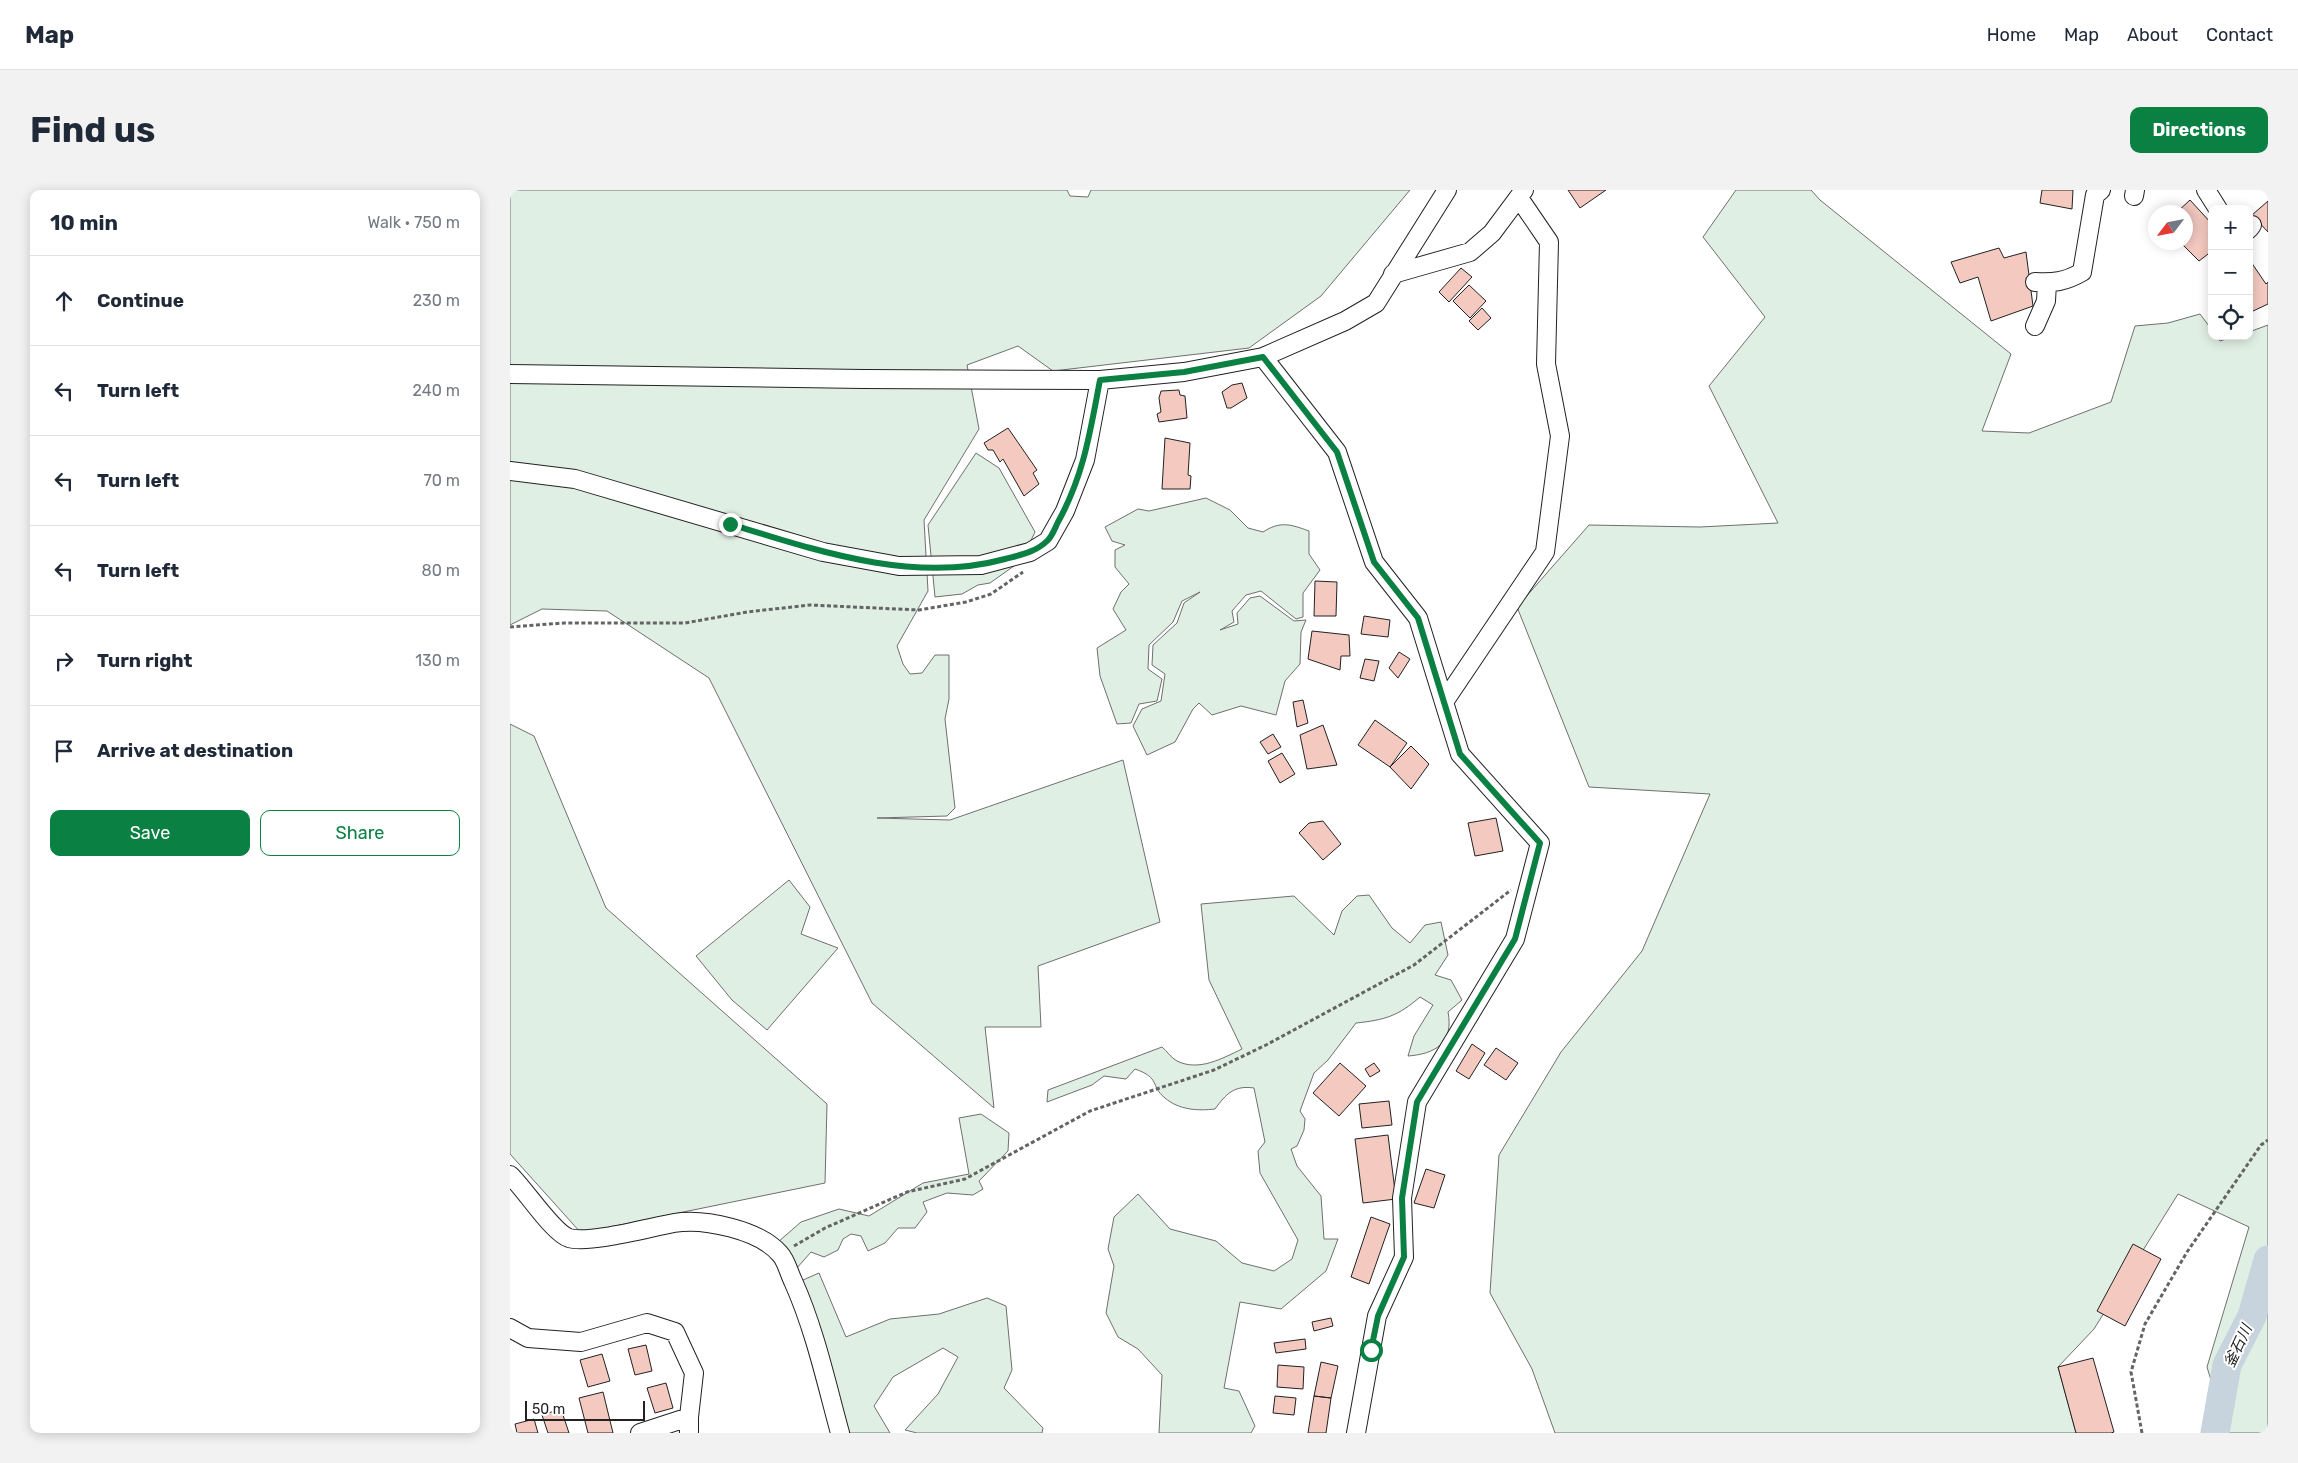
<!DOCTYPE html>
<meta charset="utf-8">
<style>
body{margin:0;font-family:Rubik,"Noto Sans JP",sans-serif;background:#f2f2f3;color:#1f2937}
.controls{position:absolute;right:15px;top:15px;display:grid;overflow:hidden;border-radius:10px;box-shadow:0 2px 12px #0003}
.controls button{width:45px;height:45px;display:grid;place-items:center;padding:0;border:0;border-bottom:1px solid #e0e1e3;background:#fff;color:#1f2937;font:25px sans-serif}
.compass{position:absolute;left:1638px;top:15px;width:45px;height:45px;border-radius:50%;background:#fff;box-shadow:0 2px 12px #0003;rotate:238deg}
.scale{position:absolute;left:15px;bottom:12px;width:120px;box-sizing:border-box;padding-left:5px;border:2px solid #222;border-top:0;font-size:14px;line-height:18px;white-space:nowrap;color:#222;-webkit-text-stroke:4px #fff;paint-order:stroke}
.stop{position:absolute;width:15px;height:15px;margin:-11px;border:4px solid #0b8043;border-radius:50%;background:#fff}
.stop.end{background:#0b8043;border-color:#fff;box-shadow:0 1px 5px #0008}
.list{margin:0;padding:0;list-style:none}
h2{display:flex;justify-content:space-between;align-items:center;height:65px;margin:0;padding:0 20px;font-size:21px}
h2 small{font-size:16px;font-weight:400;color:#747a83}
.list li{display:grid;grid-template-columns:32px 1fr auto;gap:15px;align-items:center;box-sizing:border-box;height:90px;padding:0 20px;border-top:1px solid #e0e1e3}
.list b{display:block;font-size:19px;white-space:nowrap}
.list em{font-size:16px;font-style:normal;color:#747a83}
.actions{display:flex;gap:10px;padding:15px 20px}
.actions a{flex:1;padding:11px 0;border:1px solid #0b8043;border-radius:10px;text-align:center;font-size:18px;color:#0b8043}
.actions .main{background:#0b8043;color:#fff}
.icon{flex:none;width:28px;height:28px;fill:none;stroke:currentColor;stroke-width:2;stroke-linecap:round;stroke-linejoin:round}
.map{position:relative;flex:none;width:1758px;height:1243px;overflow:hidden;border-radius:10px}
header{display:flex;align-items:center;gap:30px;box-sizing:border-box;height:70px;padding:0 25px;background:#fff;border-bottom:1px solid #e0e1e3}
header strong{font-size:24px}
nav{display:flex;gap:28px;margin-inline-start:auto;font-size:18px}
.intro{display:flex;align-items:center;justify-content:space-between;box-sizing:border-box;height:120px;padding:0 30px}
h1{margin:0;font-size:35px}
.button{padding:12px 22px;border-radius:10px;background:#0b8043;color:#fff;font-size:18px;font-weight:700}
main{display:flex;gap:30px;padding:0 30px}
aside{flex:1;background:#fff;border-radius:10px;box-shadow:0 2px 12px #0003}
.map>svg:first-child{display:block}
.green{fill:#e0efe3;stroke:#6f6f6f}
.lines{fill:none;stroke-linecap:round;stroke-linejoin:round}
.river{stroke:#c7d3dd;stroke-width:29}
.building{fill:#f3c9c0;stroke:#222}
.minor-casing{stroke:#222;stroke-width:20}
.path{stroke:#646464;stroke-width:3;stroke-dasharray:4 2.5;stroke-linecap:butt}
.minor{stroke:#fff;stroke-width:18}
.route{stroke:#0b8043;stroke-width:6}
.labels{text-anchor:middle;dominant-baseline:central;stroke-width:4;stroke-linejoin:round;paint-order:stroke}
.water-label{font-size:15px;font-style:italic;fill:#222;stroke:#fff}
</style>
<header>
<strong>Map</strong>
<nav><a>Home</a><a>Map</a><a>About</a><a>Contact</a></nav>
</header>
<div class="intro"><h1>Find us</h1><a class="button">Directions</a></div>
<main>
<aside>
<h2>10 min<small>Walk · 750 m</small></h2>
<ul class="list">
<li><svg class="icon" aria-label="ahead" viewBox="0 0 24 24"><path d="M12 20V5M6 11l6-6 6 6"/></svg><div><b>Continue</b></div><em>230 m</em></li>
<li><svg class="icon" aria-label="left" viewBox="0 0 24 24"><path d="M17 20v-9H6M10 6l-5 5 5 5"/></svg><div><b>Turn left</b></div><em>240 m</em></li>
<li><svg class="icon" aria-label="left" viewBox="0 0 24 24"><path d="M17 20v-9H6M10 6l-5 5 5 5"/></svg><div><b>Turn left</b></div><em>70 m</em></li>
<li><svg class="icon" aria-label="left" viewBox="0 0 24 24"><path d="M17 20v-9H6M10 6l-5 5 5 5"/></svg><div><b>Turn left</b></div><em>80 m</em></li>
<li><svg class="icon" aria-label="right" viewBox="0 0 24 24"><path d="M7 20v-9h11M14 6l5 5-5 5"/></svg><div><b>Turn right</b></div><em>130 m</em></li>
<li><svg class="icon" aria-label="arrive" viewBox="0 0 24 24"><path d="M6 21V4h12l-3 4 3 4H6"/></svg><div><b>Arrive at destination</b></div></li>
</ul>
<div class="actions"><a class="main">Save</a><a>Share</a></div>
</aside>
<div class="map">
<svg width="1758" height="1243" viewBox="0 0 1758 1243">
<rect width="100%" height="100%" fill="#fff"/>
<path class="green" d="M0 0H557L560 6 578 7 581 0H900L811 106 739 158 543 181 508 156 457 175 469 239 414 330 418 401 387 456 393 474 400 484 412 483 425 465H439V509L435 529 445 618 437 626 367 628 440 630 613 570 650 732 528 776 531 837H475L484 918 362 813 199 488 97 421 32 419 0 435Z
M1226 0H1301L1310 10 1501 164 1472 241 1519 243 1601 212 1625 136 1658 133 1690 124 1702 140V146H1706L1710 151 1725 146H1739V142L1758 135V1243H1717L1697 1177 1739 1037 1668 1004 1584 1139 1548 1177 1566 1243H1045L1022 1179 980 1103 989 965 1051 862 1132 761 1200 604 1079 597 1007 417 1079 335 1190 337 1268 333 1199 196 1255 127 1193 47Z
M466 263 489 278 525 342 511 371 480 393 468 395 452 404 425 407 418 335Z
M696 308 720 320 738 338 753 342C770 331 780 334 799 341V364L810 380 793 403V427L786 429 751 401 736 405 722 421 724 432 710 440 728 434 727 423 740 408 750 406 784 431 796 430 791 442 790 474 775 491 766 525 731 516 702 525 689 513 683 519 665 552 637 565 623 536 632 519 651 511 655 484 642 475 643 455 667 433 674 413 690 402 672 411 663 432 639 455 638 479 652 489 647 511 629 514 621 533 607 534 590 486 587 458 616 440 603 419 611 402 619 394 605 377V360L615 355 602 351 595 337 628 319 639 321Z
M0 534 24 546 96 718 317 914 315 993 71 1043 0 964Z
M279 690 300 717 291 744 328 758 257 840 222 810 186 766Z
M859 705 882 738 900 753 915 735 931 732 938 765 925 785 941 790 952 810 938 822C944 853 925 864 898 866L904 846 923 815 910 807C888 826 875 830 846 833L818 870 804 883 790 921 795 929 794 940 787 956 781 959 787 976 811 1006 814 1049H828L816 1081 771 1119 730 1112 714 1198 729 1201 745 1236 741 1243H649L652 1185 628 1159 608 1147 596 1123 604 1076 598 1059 604 1027 628 1004 660 1039 706 1051 732 1073 764 1081 782 1069 788 1050 750 983 748 961 755 952 744 898C724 895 716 904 705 919 688 921 669 920 655 908 640 896 651 888 625 879L616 889 594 886 582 895 537 912 538 900 652 857C657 861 661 868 667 871 689 882 713 868 732 859L699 790 691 714 784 706 824 745 832 721 847 706Z
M471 924 499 943 498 961 469 991 473 999 463 1005 437 1003 413 1012 417 1022 405 1038H388L375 1053 358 1061 351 1046 341 1044 333 1049 328 1060 314 1067 301 1062 286 1079 268 1052 291 1032 329 1019 359 1026 413 993 459 984 449 928Z
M309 1083 336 1147 380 1129 429 1124 477 1108 496 1116 502 1180 494 1198 533 1238 532 1243H407L395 1240 428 1204 448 1167 433 1158 383 1187 364 1216 380 1243H340L277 1097Z"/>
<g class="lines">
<path class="river" d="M1705 1243 1717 1175 1742 1126 1758 1070"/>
</g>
<path class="building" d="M1058 0H1096L1070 18Z
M1532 0H1563L1562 19 1530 13Z
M1680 10 1702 34V61L1689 71 1670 52H1676V22H1667Z
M1758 11V42L1742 25Z
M1489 58 1494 68 1516 62 1523 116 1481 131 1468 87 1450 93 1441 72Z
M1739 69 1756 94 1758 92V114L1741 122Z
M951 78 962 87 939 112 929 102Z
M959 95 976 111 960 128 943 111Z
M972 118 981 128 968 140 959 131Z
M732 193 737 208 721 218H717L712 202 722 195Z
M669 200 670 205 675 206 677 228 649 232 647 224 651 222 649 208 651 201Z
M498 238 527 280 523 283 529 294 514 306 493 269 490 272 483 260H478L474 253Z
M655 248 680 253 678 285 681 286 680 299H652Z
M805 391 827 392 826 426H804Z
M854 426 880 430 878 447 851 444Z
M802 441 839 445 840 466H831L830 480 798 469Z
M889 462 900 469 888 488 879 478Z
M855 469 869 471 864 491 850 488Z
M793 510 798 533 787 537 783 512Z
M865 530 897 553 880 577 848 555Z
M813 535 827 575 797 579 790 545Z
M763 544 771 557 758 564 750 552Z
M901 556 919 574 901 599 880 577Z
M772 563 785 584 770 593 758 571Z
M986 628 993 661 965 666 958 633Z
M813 631 831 654 813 670 789 643 799 633Z
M962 854 975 863 959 889 946 881Z
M986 858 1008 873 996 890 974 875Z
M830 873 856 896 829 926 803 903Z
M864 873 870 881 860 887 855 879Z
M879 911 882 935 852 938 849 914Z
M878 945 886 1009 853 1013 845 949Z
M916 979 935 985 924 1018 904 1013Z
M861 1027 880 1034 859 1094 841 1087Z
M1623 1054 1651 1069 1615 1136 1587 1121Z
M821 1128 823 1136 804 1141 802 1132Z
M795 1149 796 1159 766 1163 764 1153Z
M136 1155 142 1181 125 1185 118 1159Z
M92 1164 100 1191 78 1197 70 1170Z
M1583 1168 1604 1242 1601 1243H1566L1548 1177Z
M811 1172 828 1176 821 1208 804 1206Z
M768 1175 794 1177 793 1199 767 1197Z
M156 1193 163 1218 145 1223 137 1198Z
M93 1202 103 1243H78L69 1208Z
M765 1206 786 1208 784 1225 763 1223Z
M804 1206 821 1208 816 1243H798Z
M51 1219 59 1243H38L32 1225Z
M24 1229 28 1243H7L5 1234Z"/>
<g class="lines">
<defs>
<path id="minor" d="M1696 0 1708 19
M1624 6 1625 0
M1739 39 1742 35
M883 84 960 62 982 43 1014 0
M1525 92C1543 93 1555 92 1572 82L1585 5 1591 0
M1525 136 1536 111 1537 93
M753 167 827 262 864 372 908 428 950 564 1030 653 1005 749 907 912 892 1008 894 1067 867 1126 846 1243
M0 184 353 189 590 190 674 182 753 167 835 131 866 113 937 0
M0 281 65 289 313 362 389 376 471 375 520 362 538 351 555 321 575 270 590 190
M934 512 1035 362 1050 246 1036 174 1039 52 1009 8
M0 985C15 999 43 1043 59 1048 80 1054 141 1037 164 1033 194 1028 250 1040 270 1064 276 1070 279 1083 283 1091 305 1140 316 1192 330 1243
M0 1138 18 1148 71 1152 137 1133 165 1142 184 1183 179 1227V1243
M130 1243 179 1227"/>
</defs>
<use href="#minor" class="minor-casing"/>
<path class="path" d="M0 437 54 433H175L237 422 300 415 409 420 456 412 481 404 513 382
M284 1056 315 1038 397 1002 455 989 580 921 704 880 756 855 904 775 1001 700
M1632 1243 1621 1182 1635 1134 1677 1062 1751 955 1758 950"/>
<use href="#minor" class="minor"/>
</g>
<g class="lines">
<path class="route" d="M220 334C308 361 404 394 495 369 510 365 526 362 537 351 542 347 545 338 548 332 574 285 580 242 590 190L674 182 753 167 827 262 864 372 908 428 950 564 1030 653 1005 749 907 912 892 1008 894 1067 868 1126 861 1160"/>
</g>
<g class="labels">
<g class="water-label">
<text transform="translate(1728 1156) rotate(-65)">釜石川</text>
</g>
</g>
</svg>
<div class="controls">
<button>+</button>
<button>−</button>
<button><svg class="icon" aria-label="locate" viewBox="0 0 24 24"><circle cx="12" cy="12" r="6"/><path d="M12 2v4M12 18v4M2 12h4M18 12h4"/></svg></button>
</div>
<svg class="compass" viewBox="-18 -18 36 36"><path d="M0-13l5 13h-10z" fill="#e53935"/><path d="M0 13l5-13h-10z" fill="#747a83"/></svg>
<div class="scale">50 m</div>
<div class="stop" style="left:861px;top:1160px"></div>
<div class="stop end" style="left:220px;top:334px"></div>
</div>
</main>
